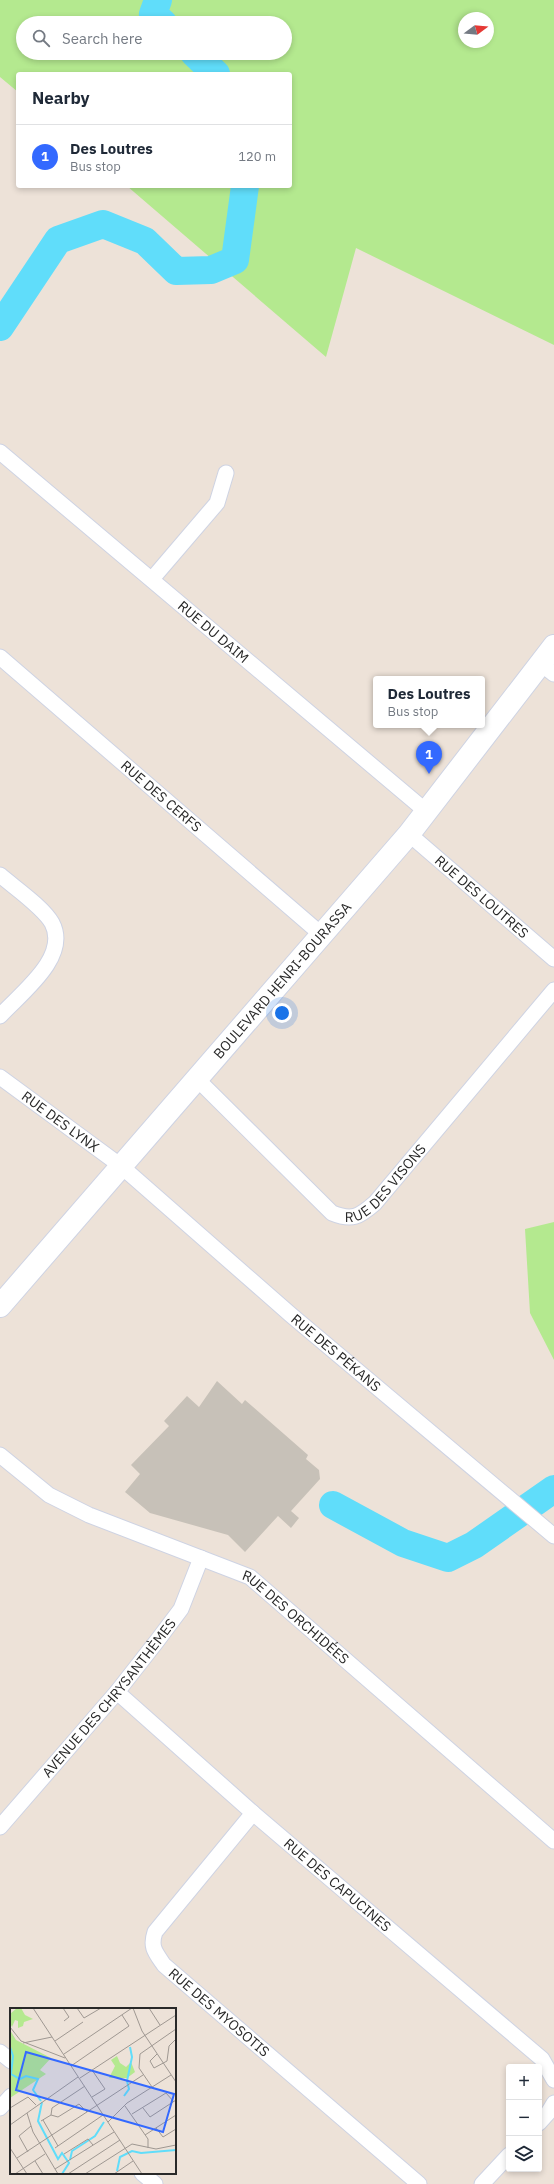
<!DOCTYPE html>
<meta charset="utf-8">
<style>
body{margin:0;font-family:"IBM Plex Sans",sans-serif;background:#f2f2f3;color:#1f2937}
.controls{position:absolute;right:12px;bottom:12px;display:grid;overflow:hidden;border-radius:4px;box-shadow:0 2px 6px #0003}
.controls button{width:36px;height:36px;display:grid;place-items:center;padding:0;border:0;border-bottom:1px solid #e0e1e3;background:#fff;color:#1f2937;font:20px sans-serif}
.compass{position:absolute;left:458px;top:12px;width:36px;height:36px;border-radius:50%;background:#fff;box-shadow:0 2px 6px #0003;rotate:74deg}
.you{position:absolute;left:282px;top:1013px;width:14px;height:14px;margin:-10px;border:3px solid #fff;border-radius:50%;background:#1a73e8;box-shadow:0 0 0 6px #1a73e833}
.badge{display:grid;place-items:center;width:26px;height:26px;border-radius:50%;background:#3369ff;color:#fff;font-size:13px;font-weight:700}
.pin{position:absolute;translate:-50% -33px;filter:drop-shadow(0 1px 2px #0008)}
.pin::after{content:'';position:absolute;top:21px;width:14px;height:12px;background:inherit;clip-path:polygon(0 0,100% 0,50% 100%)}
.popup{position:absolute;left:373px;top:676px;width:112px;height:52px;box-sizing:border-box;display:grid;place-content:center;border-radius:4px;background:#fff;filter:drop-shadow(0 1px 3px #0005);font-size:13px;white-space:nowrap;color:#747a83}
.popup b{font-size:15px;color:#1f2937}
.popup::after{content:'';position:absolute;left:50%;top:100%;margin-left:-8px;border:8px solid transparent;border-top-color:#fff}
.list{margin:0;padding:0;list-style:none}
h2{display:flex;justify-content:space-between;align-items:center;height:52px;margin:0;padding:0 16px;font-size:17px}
h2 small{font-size:13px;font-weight:400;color:#747a83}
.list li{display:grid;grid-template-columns:26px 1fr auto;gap:12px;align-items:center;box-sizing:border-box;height:64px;padding:0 16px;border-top:1px solid #e0e1e3}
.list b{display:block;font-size:15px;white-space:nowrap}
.list p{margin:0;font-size:13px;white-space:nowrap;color:#747a83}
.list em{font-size:13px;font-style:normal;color:#747a83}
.icon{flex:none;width:22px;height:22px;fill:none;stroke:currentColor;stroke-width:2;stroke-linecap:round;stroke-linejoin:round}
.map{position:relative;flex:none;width:554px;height:2184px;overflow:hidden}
.search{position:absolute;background:#fff;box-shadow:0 2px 6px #0003;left:16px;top:16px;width:276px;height:44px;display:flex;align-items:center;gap:10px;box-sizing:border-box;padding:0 14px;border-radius:22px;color:#747a83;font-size:15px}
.panel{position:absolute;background:#fff;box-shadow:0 2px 6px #0003;left:16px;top:72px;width:276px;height:116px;border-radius:4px}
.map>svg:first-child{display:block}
.green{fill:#b4e98f;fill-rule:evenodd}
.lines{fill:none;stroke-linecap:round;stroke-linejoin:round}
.river{stroke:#60ddfa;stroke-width:28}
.building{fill:#c7c1b8}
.street-casing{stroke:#ced3e3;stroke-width:17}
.secondary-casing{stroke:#ced3e3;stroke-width:24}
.street{stroke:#fff;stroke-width:15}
.secondary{stroke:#fff;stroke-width:22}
.labels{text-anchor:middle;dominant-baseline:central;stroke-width:3;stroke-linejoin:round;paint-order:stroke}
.street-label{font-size:14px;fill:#292929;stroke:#fff}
.inset-river{fill:none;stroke:#60ddfa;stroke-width:2}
.inset-road{fill:none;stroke:#9f9892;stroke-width:1}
.view{fill:#3369ff;fill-opacity:0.15;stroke:#3369ff;stroke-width:2}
.inset-edge{fill:none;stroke:#292929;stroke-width:2}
</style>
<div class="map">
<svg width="554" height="2184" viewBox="0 0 554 2184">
<rect width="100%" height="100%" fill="#ede2d8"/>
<path class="green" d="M0 0H554V345L356 248 326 357 127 186H290V74H18V92L0 77ZM464 18H488V42H464ZM23 23H285V53H23Z
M554 1222V1360L530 1313 525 1229Z"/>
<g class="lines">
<path class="river" d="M158 0 153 14 163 23
M194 53 216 74
M0 327 58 240 103 224 145 241 176 271 211 270 235 260 245 186
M333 1505 403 1543 448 1558 474 1545 554 1489"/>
</g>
<path class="building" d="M217 1381 242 1404 245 1400 308 1455 306 1459 319 1470 320 1479 291 1511 299 1518 291 1528 278 1516 245 1552 228 1535 150 1513 125 1492 140 1474 131 1465 169 1426 164 1421 187 1396 199 1407Z"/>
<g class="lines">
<defs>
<g id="street">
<path id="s1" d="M0 452 427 812"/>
<path d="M152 579 217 503 226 473"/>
<path id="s2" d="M0 657 322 935"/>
<path d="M540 663 554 674"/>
<path id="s3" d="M409 834 554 959"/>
<path d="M0 875C15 888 43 907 52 923 70 957 21 993 0 1016"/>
<path id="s4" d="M0 1077 121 1166 291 1315 554 1536"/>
<path id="s5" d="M197 1079 332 1213C352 1221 359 1217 375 1203L554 990"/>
<path id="s6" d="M0 1455 49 1495 89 1515 250 1577 554 1841"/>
<path id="s7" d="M117 1692 253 1813 542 2059 554 2080"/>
<path id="s8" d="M253 1813 155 1932C150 1947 155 1952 164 1965L419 2184"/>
<path id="s9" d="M0 1827 117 1692 157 1641 181 1609 201 1558"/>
<path d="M0 2052 11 2061"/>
<path d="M0 2108 11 2096"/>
<path d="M539 2123 548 2113 554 2103"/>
<path d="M142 2173 155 2184"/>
<path d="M482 2184 509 2155"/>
</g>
<g id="secondary">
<path id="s10" d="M0 1306 409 834 554 646"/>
</g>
</defs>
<use href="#street" class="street-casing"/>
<use href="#secondary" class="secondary-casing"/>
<use href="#street" class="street"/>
<use href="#secondary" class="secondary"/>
</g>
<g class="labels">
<g class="street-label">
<text stroke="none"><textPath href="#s1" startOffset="279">RUE DU DAIM</textPath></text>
<text stroke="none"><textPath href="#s2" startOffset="213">RUE DES CERFS</textPath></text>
<text stroke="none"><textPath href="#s3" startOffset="96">RUE DES LOUTRES</textPath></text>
<text stroke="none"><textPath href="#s10" startOffset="431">BOULEVARD HENRI-BOURASSA</textPath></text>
<text stroke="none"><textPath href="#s4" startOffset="75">RUE DES LYNX</textPath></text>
<text stroke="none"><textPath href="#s5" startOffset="258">RUE DES VISONS</textPath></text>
<text stroke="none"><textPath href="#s4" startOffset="435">RUE DES PÉKANS</textPath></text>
<text stroke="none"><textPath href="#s6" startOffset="341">RUE DES ORCHIDÉES</textPath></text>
<text stroke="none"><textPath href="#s9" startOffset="169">AVENUE DES CHRYSANTHÈMES</textPath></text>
<text stroke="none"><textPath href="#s7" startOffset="293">RUE DES CAPUCINES</textPath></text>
<text stroke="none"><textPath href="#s8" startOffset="263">RUE DES MYOSOTIS</textPath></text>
</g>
</g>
<g transform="translate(10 2008)">
<rect width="166" height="166" fill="#ede2d8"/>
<path d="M7 0H11L15 7 23 11 14 14 13 18 8 20V13L5 12 2 19 0 15V6ZM0 22 6 32 41 50 30 62 36 66 0 90ZM107 48 110 55 116 59 121 54 125 64 117 70H99L105 58 101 52Z" fill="#b4e98f"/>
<path class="inset-river" d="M0 39 3 48 1 66 10 71 16 68 28 71 23 82 31 93M114 88 119 81 117 73 122 49 120 39M32 94 28 113 48 151 52 145 59 155 52 166M60 152 62 143 85 128 94 114M107 163 110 149 122 143 131 145 166 142"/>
<path class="inset-road" d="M23 0 132 166M53 0 59 9 54 13M67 0 74 10 91 0M123 0 132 23 166 74M139 0 150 17M0 19 11 33 55 50M45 33 73 14M13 35 42 29M54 46 122 0M147 46 140 53 144 60 157 53 159 38 165 32M61 58 119 18 112 7M82 62 95 81 82 89M70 70 166 7M142 79 129 60 130 46 166 21M115 98 138 131V140M0 100 18 89 26 97M133 100 140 109 166 92M17 105 23 124 48 166M122 106 156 85 164 94M41 107 48 109 69 96 77 104M33 112 48 138M31 113 41 107 42 100 75 78M98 114 117 95 161 67M0 117 68 69M146 120 153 129 166 121M135 127 166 107M0 140 17 166M45 140 93 107M18 144 9 128 21 118M54 146 78 131 83 137M7 150 133 67M25 153 33 166M45 161 104 124M5 166 35 146M58 166 110 132M75 166 122 136 146 141 166 137M104 166 123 153"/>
<path class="view" d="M16 44 164 86 153 124 6 82Z"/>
<rect width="166" height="166" class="inset-edge"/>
</g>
</svg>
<div class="controls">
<button>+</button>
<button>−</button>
<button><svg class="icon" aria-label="layers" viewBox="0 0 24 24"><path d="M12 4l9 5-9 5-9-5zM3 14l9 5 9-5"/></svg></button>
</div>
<svg class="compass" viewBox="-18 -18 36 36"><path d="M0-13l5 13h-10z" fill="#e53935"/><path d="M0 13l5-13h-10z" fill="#747a83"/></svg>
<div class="you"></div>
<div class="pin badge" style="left:429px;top:774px">1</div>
<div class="popup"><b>Des Loutres</b>Bus stop</div>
<div class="search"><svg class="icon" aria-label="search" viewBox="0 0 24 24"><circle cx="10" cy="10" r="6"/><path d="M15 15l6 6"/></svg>Search here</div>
<section class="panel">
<h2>Nearby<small></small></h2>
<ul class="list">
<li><span class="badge">1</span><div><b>Des Loutres</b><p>Bus stop</p></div><em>120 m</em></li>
</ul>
</section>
</div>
